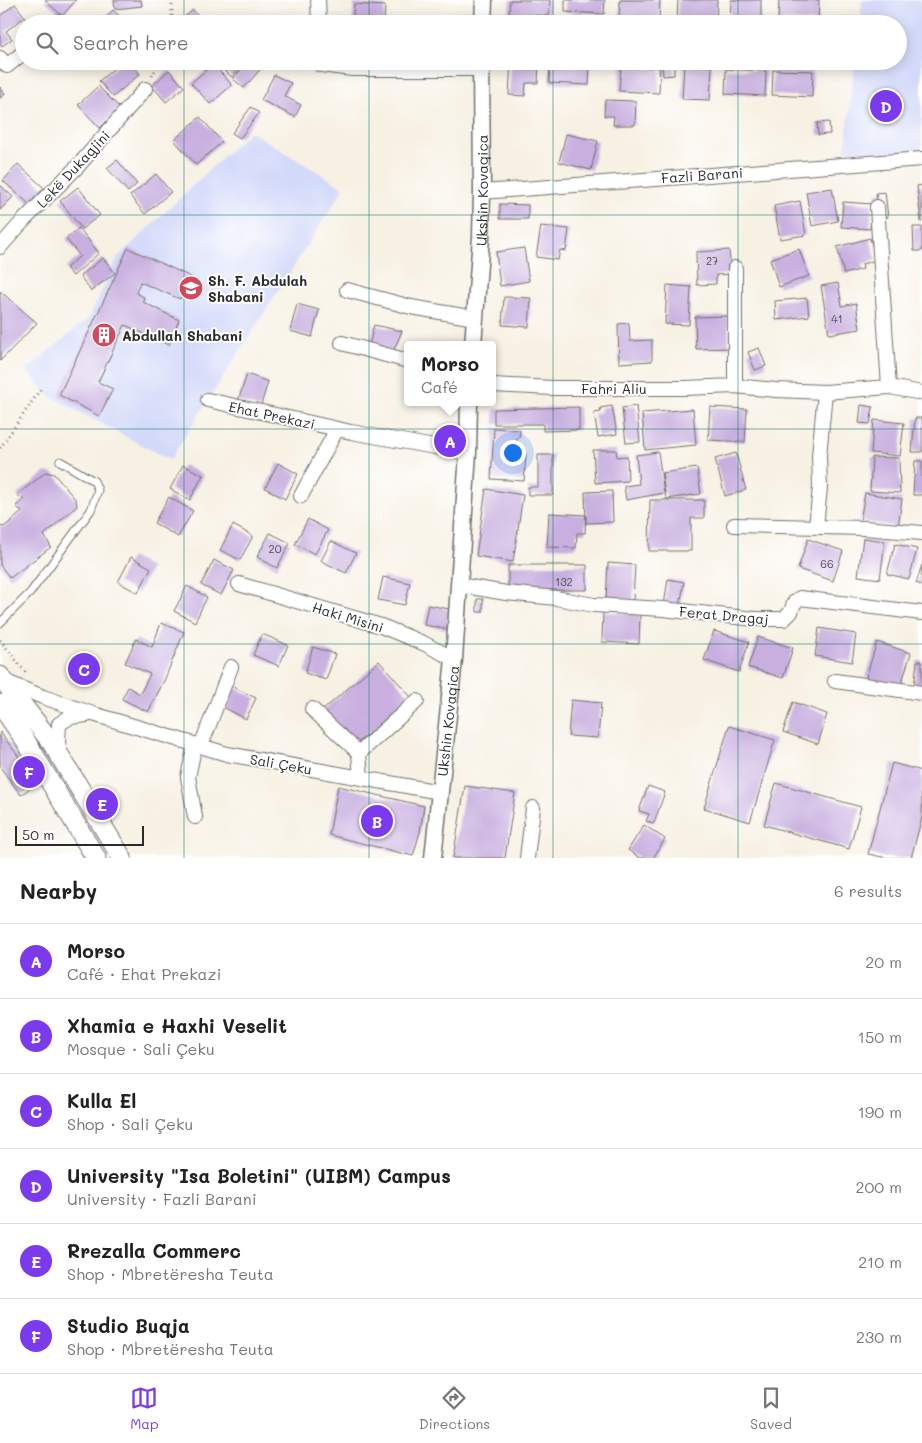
<!DOCTYPE html>
<meta charset="utf-8">
<style>
body{margin:0;font-family:Mali,sans-serif;background:#f2f2f2;color:#222}
.scale{position:absolute;left:15px;bottom:12px;width:129px;box-sizing:border-box;padding-left:5px;border:2px solid #2b2b2b;border-top:0;font-size:14px;line-height:18px;white-space:nowrap;color:#2b2b2b;-webkit-text-stroke:4px #fff;paint-order:stroke}
.you{position:absolute;left:512px;top:452px;width:18px;height:18px;margin:-12px;border:4px solid #fff;border-radius:50%;background:#1a73e8;box-shadow:0 0 0 8px #1a73e833}
.badge{display:grid;place-items:center;width:32px;height:32px;border-radius:50%;background:#7c3aed;color:#fff;font-size:16px;font-weight:700}
.pin{position:absolute;translate:-50% -50%;border:2px solid #fff;box-shadow:0 1px 5px #0006}
.popup{position:absolute;left:404px;top:341px;width:92px;height:65px;box-sizing:border-box;display:grid;place-content:center;border-radius:5px;background:#fff;filter:drop-shadow(0 1px 4px #0005);font-size:16px;white-space:nowrap;color:#767676}
.popup b{font-size:19px;color:#222}
.popup::after{content:'';position:absolute;left:50%;top:100%;margin-left:-10px;border:10px solid transparent;border-top-color:#fff}
.list{margin:0;padding:0;list-style:none}
h2{display:flex;justify-content:space-between;align-items:center;height:65px;margin:0;padding:0 20px;font-size:21px}
h2 small{font-size:16px;font-weight:400;color:#767676}
.list li{display:grid;grid-template-columns:32px 1fr auto;gap:15px;align-items:center;box-sizing:border-box;height:75px;padding:0 20px;border-top:1px solid #e0e0e0}
.list b{display:block;font-size:19px;white-space:nowrap}
.list p{margin:0;font-size:16px;white-space:nowrap;color:#767676}
.list em{font-size:16px;font-style:normal;color:#767676}
.icon{flex:none;width:28px;height:28px;fill:none;stroke:currentColor;stroke-width:2;stroke-linecap:round;stroke-linejoin:round}
.map{position:relative;flex:none;width:922px;height:858px;overflow:hidden}
.search{position:absolute;background:#fff;box-shadow:0 2px 12px #0003;left:15px;right:15px;top:15px;height:55px;display:flex;align-items:center;gap:12px;box-sizing:border-box;padding:0 18px;border-radius:28px;color:#767676;font-size:19px}
.sheet{height:515px;background:#fff}
nav{display:flex;justify-content:space-around;align-items:center;box-sizing:border-box;height:70px;border-top:1px solid #e0e0e0;background:#fff;font-size:14px;color:#767676}
nav a{display:grid;justify-items:center;gap:2px}
nav .on{color:#7c3aed}
.map>svg:first-child{display:block}
.built{fill:#d3d9f9}
.building{fill:#c8afdf}
.lines{fill:none;stroke-linecap:round;stroke-linejoin:round}
.service-casing{stroke:#72706b;stroke-width:9}
.minor-casing{stroke:#72706b;stroke-width:16}
.tertiary-casing{stroke:#72706b;stroke-width:19}
.secondary-casing{stroke:#72706b;stroke-width:21}
.path{stroke:#72706b;stroke-width:3;stroke-dasharray:1 4;stroke-linecap:butt}
.service{stroke:#fff;stroke-width:7}
.minor{stroke:#fff;stroke-width:14}
.tertiary{stroke:#fff;stroke-width:16}
.secondary{stroke:#fff;stroke-width:19}
.grid{fill:none;stroke:#0f766e;stroke-width:1;stroke-opacity:0.55}
.labels{text-anchor:middle;dominant-baseline:central;stroke-width:4;stroke-linejoin:round;paint-order:stroke}
.number-label{font-size:11px;fill:#524c58}
.street-label{font-size:14px;fill:#2b2b2b;stroke:#fff}
.poi-label{font-size:14px;font-weight:bold;fill:#2b2b2b;stroke:#fff;text-anchor:start}
</style>
<div class="map">
<svg width="922" height="858" viewBox="0 0 922 858">
<rect width="100%" height="100%" fill="#fff"/>
<filter id="ink" filterUnits="userSpaceOnUse"><feTurbulence type="fractalNoise" baseFrequency=".02" numOctaves="2"/><feDisplacementMap in="SourceGraphic" scale="10" xChannelSelector="R" yChannelSelector="G"/><feConvolveMatrix kernelMatrix="1 2 1 2 8 2 1 2 1" color-interpolation-filters="sRGB"/></filter>
<filter id="wash" filterUnits="userSpaceOnUse"><feTurbulence type="fractalNoise" baseFrequency=".0096" numOctaves="4" result="noise"/><feDisplacementMap in="SourceGraphic" scale="20" xChannelSelector="R" yChannelSelector="G"/><feGaussianBlur stdDeviation="1.12" result="paint"/><feColorMatrix in="noise" values="0 0 0 0 0 0 0 0 0 0 0 0 0 0 0 0 0 1.4 0 .05"/><feComposite in="paint" operator="in"/></filter>
<g filter="url(#wash)">
<rect width="100%" height="100%" fill="#f7f1e3"/>
<path class="built" d="M862 0H922V156L845 150 855 61H898V24H860Z
M250 131 344 188 170 460 51 397 26 370 89 318 118 257Z"/>
<g id="blocks">
<path class="building" d="M45 0H76L62 16Z
M114 0H141L142 6 115 9Z
M510 0H550L549 16 509 14Z
M565 0H605L604 14 565 12Z
M620 0H660L659 20 619 18Z
M678 0H717L716 20 677 19Z
M731 0H761V24H730Z
M779 0H819L818 22 778 20Z
M15 4 25 17 6 31 12 39 2 46 0 43V16Z
M354 4 385 6 384 24H352Z
M113 10 128 24H100Z
M193 10 201 20 196 24H176Z
M123 61H129L140 74 113 97 99 81Z
M225 61H246L232 77 220 67Z
M248 61H260L264 65 244 88 233 79Z
M511 61H539L538 83H526L525 96 509 95Z
M550 61H590L589 85 549 83Z
M662 61H674V75L663 76Z
M213 64 232 85 210 104 191 83Z
M684 65 712 67 710 100 682 99Z
M621 66 660 67 659 93 619 91Z
M726 69 766 71 765 96 725 94Z
M169 70 184 87 166 102 152 86Z
M773 70 813 71 812 97 772 95Z
M274 75 291 83 284 96 301 105 295 117 261 100Z
M98 86 120 108 100 128 78 105Z
M0 87 5 94 0 98Z
M605 100 636 101 635 125H613L614 116H604Z
M251 107 259 113 240 138 232 133Z
M200 117 222 142 196 165 174 140Z
M829 122 830 134 818 135 817 123Z
M566 134 598 141 591 170 559 162Z
M117 160 137 184 128 192 107 168Z
M18 164 44 188 29 204 3 181Z
M156 174 171 192 145 214 130 196Z
M0 185 13 197 0 210Z
M922 185V222H921L917 186Z
M78 187 100 215 82 229 60 201Z
M832 188 838 221 812 226 806 192Z
M885 192 888 217 879 218 876 193Z
M800 201 806 235 780 239 774 206Z
M843 202 872 204 870 229 841 227Z
M500 204 528 205V219H500Z
M541 226 569 229 566 251 560 250 558 260 536 257Z
M913 227H922V251H914Z
M79 228 99 253 73 276 66 268 80 256 66 239Z
M870 238 876 260 862 264 863 269 844 274 837 247Z
M128 248 191 277 180 299 140 282 136 293 144 297 143 302 179 320 169 345 125 325 98 382 113 389 99 416 59 395 112 283Z
M524 248 529 281 500 286 496 252Z
M799 249 809 276 779 287 770 259Z
M729 250 731 274 716 275V284L697 285 696 252Z
M103 258 115 273 91 291 80 276Z
M838 283 842 306 856 303 860 329 829 334 821 286Z
M667 285 691 287 689 325 665 324Z
M0 291 37 323 0 361Z
M504 297 531 298 529 327 502 325Z
M807 298 809 316 776 320 775 301Z
M297 304 319 310 312 337 290 331Z
M728 316 729 348 696 349 695 317Z
M629 323 630 341 652 340V361L619 363 618 324Z
M374 325 402 331 393 352 369 346Z
M759 348 766 366 755 370 748 352Z
M247 374 268 382 260 408 238 401Z
M861 405 873 407 870 424 859 423Z
M612 406 617 434 598 437 594 413 601 412 600 408Z
M636 406 640 442 626 443 622 408Z
M579 407V430L543 431V424H494V409Z
M710 407 747 409 745 442 708 440Z
M693 409 696 445 645 450 642 413Z
M915 418H922V452H912Z
M874 420 904 423 900 456 871 453Z
M494 428 520 430 519 438H517L516 454 526 455 524 481 491 479Z
M593 450H616L617 457 627 456 628 481 595 483Z
M658 452 664 493 626 500 624 486 639 484 636 455Z
M736 453 746 490 725 496 715 459Z
M538 455H553V495H528V487H538Z
M872 457 899 458 900 493 870 491Z
M915 461H922V495H913Z
M278 463 298 474 285 499 265 488Z
M183 465 203 475 190 500 170 489Z
M697 468 701 494 666 499 662 473Z
M46 472 54 474 76 500 77 506 44 535 51 547 10 578 0 565V526L4 527 22 512 16 506 24 500 17 495Z
M486 489 523 495 513 562 476 556Z
M612 491 613 522 586 523 585 492Z
M865 493 902 499 898 527 860 521Z
M169 497 193 511 178 537 154 523Z
M650 500H704V518H691V551H649Z
M549 513 586 515 585 533H577L576 548 547 547Z
M308 519 328 530 315 554 295 544Z
M233 525 253 536 240 560 220 550Z
M270 533 290 543 277 568 257 557Z
M863 538 885 541 880 579 858 576Z
M808 539 843 551 833 581 798 569Z
M331 541 356 553 346 573 321 561Z
M895 544 917 549 909 579 887 574Z
M131 557 151 568 138 593 118 582Z
M214 560 234 570 221 595 201 585Z
M608 563 635 565 633 600 606 599Z
M508 565H587V590H508Z
M922 565V585L916 583Z
M383 577 410 583 405 605 378 600Z
M668 579 684 582 680 607 664 605Z
M187 586 207 597 195 622 174 611Z
M477 599H483V612H477Z
M428 605 455 610 451 630 424 625Z
M603 612 640 614 639 644 602 642Z
M161 623 184 632 164 681 148 712 122 699 128 687 140 694 150 674 125 663 136 639 152 647Z
M819 628 856 634 852 662 815 656Z
M714 631 749 642 739 672 704 660Z
M262 634 288 645 279 666 253 655Z
M758 637 793 648 783 678 748 667Z
M877 642 911 653 900 688 866 677Z
M313 647 335 654 326 680 305 673Z
M80 657 96 664 89 680 73 673Z
M379 661 411 697 353 747 322 711Z
M917 661H922V688L914 687Z
M231 686 256 698 246 719 221 706Z
M571 700 601 703 598 738 568 736Z
M793 702 827 714 818 744 783 732Z
M729 726 775 740 750 822 704 808Z
M0 732 38 782 21 795 0 767Z
M892 763 922 771V817L911 858H887L868 854Z
M776 783 861 807 849 849 764 825Z
M338 786 424 806 420 832 413 856 329 835Z
M465 786 515 793 505 858H453Z
M648 786 665 792 654 823 646 821 649 814 639 811Z
M644 825 665 839 653 858H640L628 850Z"/>
</g>
</g>
<g filter="url(#ink)">
<use href="#blocks" fill-opacity="0" stroke="#72706b" stroke-width="1"/>
<g class="lines">
<defs>
<path id="service" d="M0 623 30 593 91 510 98 490 94 481 60 461"/>
<path id="minor" d="M318 0 319 24
M56 24 58 22
M0 58 7 66 24 52
M320 61 321 65 352 69H481
M482 192 922 159
M877 207 889 387
M0 247 23 221 78 166 145 89
M347 290 411 307 475 318
M342 343 408 361
M492 385 553 388H684L735 386 776 390 825 392 889 387 922 393
M735 386V268
M208 400 351 432 468 453
M301 496 337 429
M734 525 865 528 922 533
M816 527 820 487 819 456 825 392
M239 584 381 626 423 643 454 659
M459 585 506 593 556 598 594 605 663 609 755 619H784L791 612 794 603 800 598 922 613
M835 681 922 693
M6 682 43 697 93 714 227 754 440 792
M312 709 359 753
M201 746 231 667
M60 754 58 742 59 724 70 717 87 715
M361 778 359 753 417 701
M195 817 188 777 195 744
M527 858 533 808"/>
<g id="tertiary">
<path d="M483 24 484 0"/>
<path id="s1" d="M473 345 481 237 482 192 481 61"/>
<path id="s2" d="M433 858 454 659 468 453 469 402"/>
</g>
<path id="secondary" d="M0 676 52 743 122 858
M0 704 25 740 96 858"/>
</defs>
<use href="#service" class="service-casing"/>
<use href="#minor" class="minor-casing"/>
<use href="#tertiary" class="tertiary-casing"/>
<use href="#secondary" class="secondary-casing"/>
<path class="path" d="M172 0V24
M152 76 160 61
M0 448 42 387
M0 640 26 673"/>
<use href="#service" class="service"/>
<use href="#minor" class="minor"/>
<use href="#tertiary" class="tertiary"/>
<use href="#secondary" class="secondary"/>
</g>
</g>
<path class="grid" d="M184 0V24M369 0V24M553 0V24M738 0V24M184 61V858M369 61V858M553 61V858M738 61V858M0 215H922M0 429H922M0 644H922"/>
<defs>
<symbol id="school-disc" viewBox="-11 -11 22 22"><circle r="9.5" fill="#d1495b" stroke="#fff"/><path d="M0-5L7-2L0 1L-7-2ZM-4 1L0 2.5L4 1V4Q0 6-4 4Z" fill="#fff"/></symbol>
<symbol id="building-disc" viewBox="-11 -11 22 22"><circle r="9.5" fill="#d1495b" stroke="#fff"/><path d="M-4-6H4V6H1V3H-1V6H-4ZM-2.5-4.3h1.7v1.8h-1.7ZM.8-4.3h1.7v1.8H.8ZM-2.5-1h1.7V.8h-1.7ZM.8-1h1.7V.8H.8Z" fill="#fff"/></symbol>
</defs>
<g fill-rule="evenodd">
<use href="#school-disc" x="177" y="274" width="28" height="28"/>
<use href="#building-disc" x="90" y="321" width="28" height="28"/>
</g>
<g class="labels">
<g class="number-label">
<text x="712" y="260">27</text>
<text x="837" y="318">41</text>
<text x="275" y="548">20</text>
<text x="827" y="563">66</text>
<text x="564" y="581">132</text>
</g>
<g class="street-label">
<text transform="translate(73 169) rotate(-47)">Lekë Dukagjini</text>
<text transform="translate(702 175) rotate(-4)">Fazli Barani</text>
<text stroke="none"><textPath href="#s1" startOffset="155">Ukshin Kovaqica</textPath></text>
<text x="614" y="388">Fahri Aliu</text>
<text transform="translate(272 415) rotate(12)">Ehat Prekazi</text>
<text transform="translate(724 615) rotate(5)">Ferat Dragaj</text>
<text transform="translate(348 617) rotate(17)">Haki Misini</text>
<text stroke="none"><textPath href="#s2" startOffset="138">Ukshin Kovaqica</textPath></text>
<text transform="translate(281 764) rotate(10)">Sali Çeku</text>
</g>
<g class="poi-label">
<text x="208" y="280">Sh. F. Abdulah<tspan x="208" dy="16">Shabani</tspan></text>
<text x="122" y="335">Abdullah Shabani</text>
</g>
</g>
</svg>
<div class="scale">50 m</div>
<div class="you"></div>
<div class="pin badge" style="left:450px;top:441px">A</div>
<div class="popup"><b>Morso</b>Café</div>
<div class="pin badge" style="left:377px;top:821px">B</div>
<div class="pin badge" style="left:84px;top:669px">C</div>
<div class="pin badge" style="left:886px;top:106px">D</div>
<div class="pin badge" style="left:102px;top:804px">E</div>
<div class="pin badge" style="left:29px;top:772px">F</div>
<div class="search"><svg class="icon" aria-label="search" viewBox="0 0 24 24"><circle cx="10" cy="10" r="6"/><path d="M15 15l6 6"/></svg>Search here</div>
</div>
<section class="sheet">
<h2>Nearby<small>6 results</small></h2>
<ul class="list">
<li><span class="badge">A</span><div><b>Morso</b><p>Café · Ehat Prekazi</p></div><em>20 m</em></li>
<li><span class="badge">B</span><div><b>Xhamia e Haxhi Veselit</b><p>Mosque · Sali Çeku</p></div><em>150 m</em></li>
<li><span class="badge">C</span><div><b>Kulla El</b><p>Shop · Sali Çeku</p></div><em>190 m</em></li>
<li><span class="badge">D</span><div><b>University &quot;Isa Boletini&quot; (UIBM) Campus</b><p>University · Fazli Barani</p></div><em>200 m</em></li>
<li><span class="badge">E</span><div><b>Rrezalla Commerc</b><p>Shop · Mbretëresha Teuta</p></div><em>210 m</em></li>
<li><span class="badge">F</span><div><b>Studio Buqja</b><p>Shop · Mbretëresha Teuta</p></div><em>230 m</em></li>
</ul>
</section>
<nav>
<a class="on"><svg class="icon" aria-label="map" viewBox="0 0 24 24"><path d="M3 6l6-2 6 2 6-2v14l-6 2-6-2-6 2zM9 4v14M15 6v14"/></svg>Map</a>
<a><svg class="icon" aria-label="directions" viewBox="0 0 24 24"><path d="M12 3l9 9-9 9-9-9zM9 14v-3h6M13 9l2 2-2 2"/></svg>Directions</a>
<a><svg class="icon" aria-label="saved" viewBox="0 0 24 24"><path d="M7 4h10v16l-5-4-5 4z"/></svg>Saved</a>
</nav>
